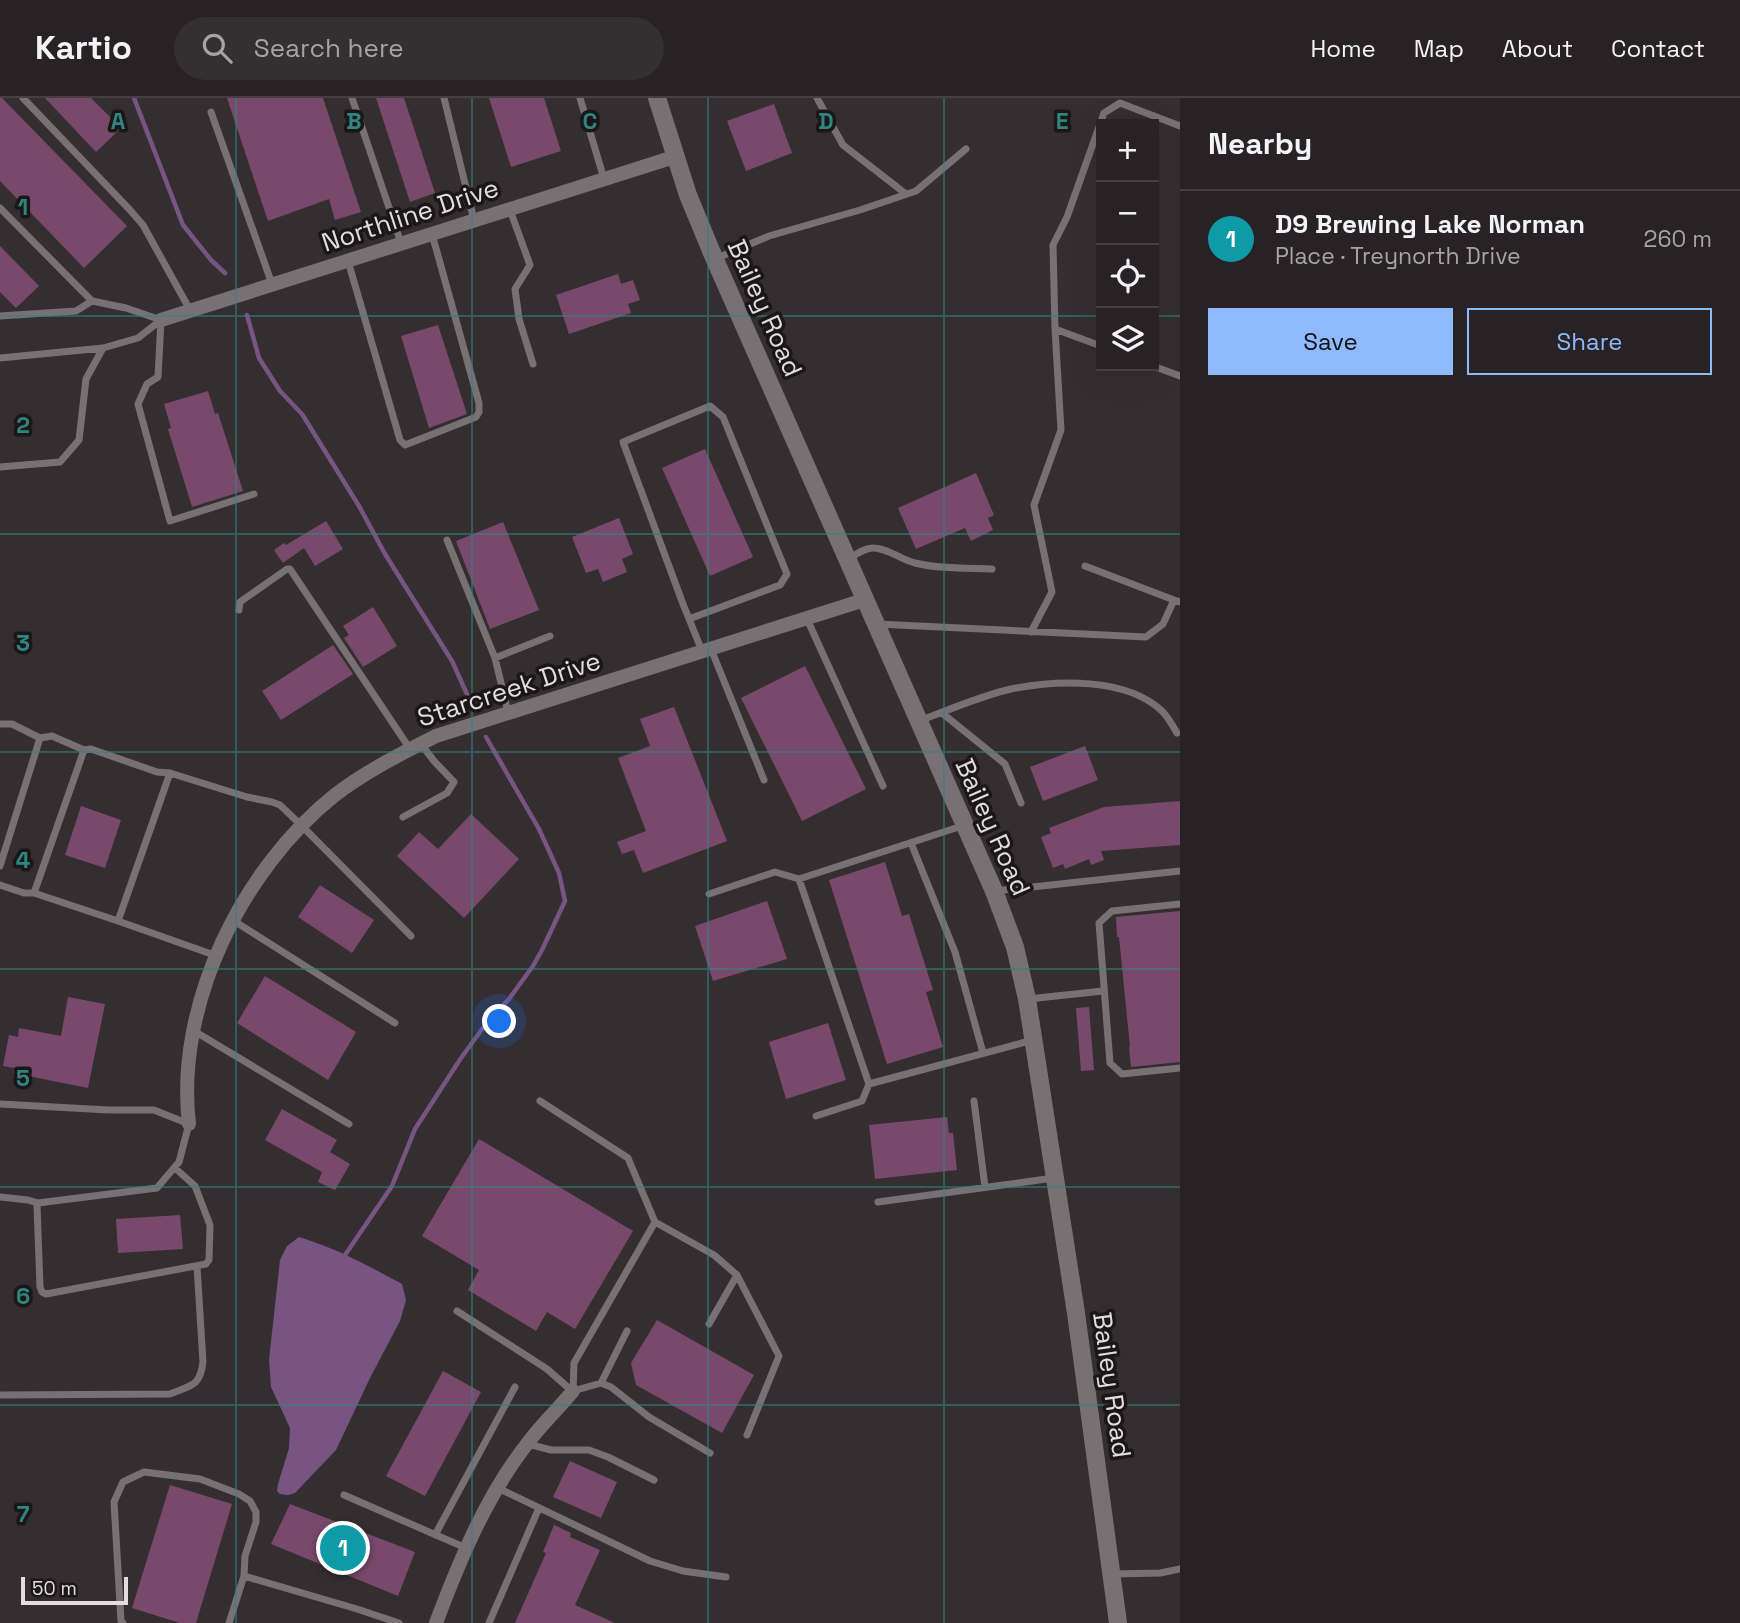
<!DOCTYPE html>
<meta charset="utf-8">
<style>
body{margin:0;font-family:"Space Grotesk",sans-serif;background:#342f31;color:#f1f3f6}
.controls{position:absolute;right:21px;top:21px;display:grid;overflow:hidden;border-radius:0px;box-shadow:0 7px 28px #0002}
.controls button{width:63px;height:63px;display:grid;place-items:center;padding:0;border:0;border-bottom:2px solid #443f41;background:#282224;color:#f1f3f6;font:35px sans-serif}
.scale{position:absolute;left:21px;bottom:18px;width:107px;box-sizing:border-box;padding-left:7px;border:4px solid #e2dddf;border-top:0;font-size:19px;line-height:24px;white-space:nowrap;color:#e2dddf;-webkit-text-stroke:5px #1b1718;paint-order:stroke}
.you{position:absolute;left:500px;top:924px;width:24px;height:24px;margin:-18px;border:5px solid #fff;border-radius:50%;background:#1a73e8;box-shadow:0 0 0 10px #1a73e833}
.badge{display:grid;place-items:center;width:46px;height:46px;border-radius:50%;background:#8eb9fd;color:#fff;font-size:23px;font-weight:700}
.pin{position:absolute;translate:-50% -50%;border:4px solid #fff;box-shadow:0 2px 7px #0006}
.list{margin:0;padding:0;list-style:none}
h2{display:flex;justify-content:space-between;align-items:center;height:91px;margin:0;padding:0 28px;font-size:30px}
h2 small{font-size:23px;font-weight:400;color:#a5a4a6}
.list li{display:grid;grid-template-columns:46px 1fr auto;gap:21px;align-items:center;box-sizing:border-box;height:98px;padding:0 28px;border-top:2px solid #443f41}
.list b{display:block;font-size:26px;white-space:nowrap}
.list p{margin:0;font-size:23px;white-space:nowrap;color:#a5a4a6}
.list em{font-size:23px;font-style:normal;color:#a5a4a6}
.actions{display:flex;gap:14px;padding:21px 28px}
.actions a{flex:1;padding:16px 0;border:2px solid #8eb9fd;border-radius:0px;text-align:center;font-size:24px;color:#8eb9fd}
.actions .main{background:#8eb9fd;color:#111}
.icon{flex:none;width:38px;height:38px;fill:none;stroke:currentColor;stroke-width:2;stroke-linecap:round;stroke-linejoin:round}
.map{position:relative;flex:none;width:1180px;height:1525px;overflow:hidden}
header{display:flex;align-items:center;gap:42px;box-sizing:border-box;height:98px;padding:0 35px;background:#282224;border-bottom:2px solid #443f41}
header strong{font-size:33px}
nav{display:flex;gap:38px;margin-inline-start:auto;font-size:24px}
.search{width:490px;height:63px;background:#342f31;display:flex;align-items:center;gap:18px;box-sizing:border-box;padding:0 24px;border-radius:38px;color:#a5a4a6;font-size:26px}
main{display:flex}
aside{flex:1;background:#282224}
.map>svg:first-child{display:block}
.water{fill:#775482}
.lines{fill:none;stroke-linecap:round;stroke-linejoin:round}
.stream{stroke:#775482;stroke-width:4.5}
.building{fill:#79496c}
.lane{stroke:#797073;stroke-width:7}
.street{stroke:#797073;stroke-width:14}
.secondary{stroke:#797073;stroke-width:18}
.grid{fill:none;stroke:#2f857f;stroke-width:2;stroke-opacity:0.55}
.labels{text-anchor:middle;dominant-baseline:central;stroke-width:7;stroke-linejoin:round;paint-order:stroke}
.street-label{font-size:26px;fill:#e2dddf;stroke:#1b1718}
.grid-label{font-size:23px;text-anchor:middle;font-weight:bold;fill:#2f857f;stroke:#1b1718;stroke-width:7;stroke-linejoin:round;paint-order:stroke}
</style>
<header>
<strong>Kartio</strong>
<div class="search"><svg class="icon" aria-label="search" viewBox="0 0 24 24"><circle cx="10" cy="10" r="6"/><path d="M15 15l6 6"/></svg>Search here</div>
<nav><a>Home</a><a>Map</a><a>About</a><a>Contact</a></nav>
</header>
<main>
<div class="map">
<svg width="1180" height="1525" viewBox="0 0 1180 1525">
<rect width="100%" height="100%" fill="#352e30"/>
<path class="water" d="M299 1139C336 1150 369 1168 402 1186L406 1202 400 1223 370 1280 336 1352 295 1395 288 1397 280 1396 277 1393 278 1386 289 1350 290 1330 271 1289 269 1262 280 1162 287 1148Z"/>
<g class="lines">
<path class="stream" d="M134 0 183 127 211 162 225 175
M247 217 259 260 280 293 302 316 359 408 385 456 452 563 471 605
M343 1160 392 1088 415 1031 461 960 488 923 509 901 533 868 542 852 565 803 559 775 539 731 486 639"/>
</g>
<path class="building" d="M0 0H2L127 128 84 170 0 83Z
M45 0H91L121 30 96 54Z
M227 0H323L361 114 335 122 329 101 268 123Z
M376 0H404L435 95 410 104Z
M489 0H544L561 53 511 69Z
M774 6 792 55 746 73 727 23Z
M0 148 39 188 16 210 0 194Z
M618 176 621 186 633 182 640 202 628 206 631 215 569 236 556 197Z
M438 227 467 316 429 330 401 238Z
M208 293 215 316 218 315 243 393 192 409 168 331 171 330 164 306Z
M705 351 753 459 710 478 662 370Z
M976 375 994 417 988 420 993 432 971 443 965 430 916 451 898 410Z
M619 420 633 456 622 461 627 474 603 484 598 471 586 475 572 439Z
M326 423 343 451 315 468 304 450 283 465 274 452 284 445 286 447Z
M503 424 539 512 490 531 456 443Z
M373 509 397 548 363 569 344 540 349 537 343 528Z
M333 547 353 576 281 622 262 593Z
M805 568 866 691 802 723 741 600Z
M674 609 727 743 643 775 634 752 622 756 617 744 646 733 618 660 650 648 640 621Z
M1085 648 1098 682 1043 703 1030 669Z
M1180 703V747L1101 753 1104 762 1091 767 1089 761 1065 771 1063 766 1053 770 1041 739 1051 735 1049 730 1104 709Z
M81 708 121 722 105 770 65 757Z
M471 716 519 761 464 820 397 758 419 734 438 751Z
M885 764 902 818 909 816 933 892 926 894 943 949 887 966 829 782Z
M320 787 374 822 352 855 298 819Z
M767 803 787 861 713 883 695 828Z
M1180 813V964L1131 969 1129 949H1130L1119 839H1117L1116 819Z
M265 878 356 934 328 982 237 925Z
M68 899 105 906 88 990 13 975 14 970 3 968 9 937 18 939 19 930 61 938Z
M1089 909 1094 972 1081 973 1076 910Z
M828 925 846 982 786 1001 769 944Z
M282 1011 337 1042 330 1054 350 1066 335 1092 318 1084 322 1074 265 1042Z
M947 1019 949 1035H953L957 1072 875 1081 869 1027Z
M479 1041 633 1133 575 1231 547 1214 536 1233 468 1192 479 1172 422 1138Z
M180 1117 183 1151 118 1155 116 1121Z
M657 1222 754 1277 722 1335 636 1287 631 1265Z
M443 1273 481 1294 425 1398 386 1378Z
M570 1363 617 1384 601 1420 553 1399Z
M170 1387 232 1406 196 1525H180L132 1510Z
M290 1406 415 1454 398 1498 271 1446Z
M554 1427 571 1435 570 1439 600 1452 575 1507 615 1525H515L546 1455 543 1454Z"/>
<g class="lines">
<path class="lane" d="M23 0 130 112 143 127 190 212
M352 0 401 145
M444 0 474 122
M580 0 604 81
M817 0 843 47 906 96
M211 14 272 186
M0 110 92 203 126 210 161 222
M510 112 530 167 515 191 519 221 533 266
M715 161 769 138 860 112 916 93 966 51
M348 163 400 342 405 347 476 319 479 314V305L432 136
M0 218 76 213 92 203
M161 222 158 279 147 286 138 306 170 423 254 396
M1101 248 1055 231 1053 147 1067 119 1104 15 1120 5 1180 28
M0 260 103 250 138 240 161 222
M1153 268 1180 278
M0 369 60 364 79 342 86 281 103 250
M447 442 495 560 508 614
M849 461C857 456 864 450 873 450 888 450 901 462 915 465 939 471 967 470 992 471
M1085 468 1174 502
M239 512 240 504 287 471H290L410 651
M689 521 780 487 787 476 723 319 710 308 623 344 683 506 702 553
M807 521 883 688
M877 526 1146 539 1163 526 1174 502 1180 504
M1031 534 1052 494 1034 407 1061 332 1055 231
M711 551 764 682
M495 560 550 538
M942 615 1005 666 1021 705
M919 623C949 612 980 598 1011 591 1056 582 1126 579 1162 613 1168 619 1173 628 1177 635
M0 626H12L40 640 52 638 84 652 91 651 157 674 170 675
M403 719 447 695 454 684 434 663 421 646
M965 727 799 781 869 986 1033 942
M911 745 955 854 983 955
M0 768 40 640
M0 787 24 795H34L118 823
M995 793 1180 773
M34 795 84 652
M709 796 775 774 799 781
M1180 806 1112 813 1099 825 1110 965 1122 976 1180 970
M234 823 395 925
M217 858 118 823 170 675 247 699 272 704 280 707 302 728 411 838
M1028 901 1103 893
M194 933 349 1026
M540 1003 628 1060 655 1124 574 1265 573 1293
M974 1003 985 1089
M0 1006 108 1012H154L189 1026 179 1064 157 1090 38 1105 37 1107 40 1189 42 1194 46 1196 206 1166 209 1162 210 1127 195 1088 175 1070
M816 1018 862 1003 869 986
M0 1099 28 1102 38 1105
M878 1104 1054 1080
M655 1124 714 1157 737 1177 779 1258 747 1337
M457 1213 547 1271 572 1293
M709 1226 737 1177
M601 1285 627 1233
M573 1293 601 1285 611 1289 649 1319 710 1355
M0 1297 170 1296C191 1287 200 1289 203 1264L197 1168
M528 1346 551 1352H589L608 1359 654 1382
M498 1390 650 1463 683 1473 726 1479
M344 1397 466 1450
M435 1437 515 1289
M1112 1476 1160 1475 1180 1471
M123 1525 121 1523 114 1404 123 1384 144 1374 200 1381 239 1396 250 1403 256 1414V1424L245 1458 244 1478 357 1511 399 1525
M229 1525 244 1478
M489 1525 539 1410"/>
<path class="street" d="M161 222 674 59
M189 1026C175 907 242 771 335 697 366 673 401 656 436 638L864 502
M436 1525C460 1461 487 1396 530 1342 543 1325 559 1310 573 1293"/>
<path class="secondary" d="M657 0 688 97 712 155 994 793 1015 849 1027 901 1076 1215 1118 1525"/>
</g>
<path class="grid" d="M236 0V1525M472 0V1525M708 0V1525M944 0V1525M0 218H1101M1154 218H1180M0 436H1180M0 654H1180M0 871H1180M0 1089H1180M0 1307H1180"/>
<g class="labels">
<g class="street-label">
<text transform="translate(410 117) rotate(-18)">Northline Drive</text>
<text transform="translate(765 210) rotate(66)">Bailey Road</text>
<text transform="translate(509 591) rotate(-18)">Starcreek Drive</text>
<text transform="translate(993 729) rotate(66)">Bailey Road</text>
<text transform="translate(1112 1287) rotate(82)">Bailey Road</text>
</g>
</g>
<g class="grid-label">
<text x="118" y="31">A</text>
<text x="354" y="31">B</text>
<text x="590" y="31">C</text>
<text x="826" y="31">D</text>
<text x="1062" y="31">E</text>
<text x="23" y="117">1</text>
<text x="23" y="335">2</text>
<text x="23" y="553">3</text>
<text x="23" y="770">4</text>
<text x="23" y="988">5</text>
<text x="23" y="1206">6</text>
<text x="23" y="1424">7</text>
</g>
</svg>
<div class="controls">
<button>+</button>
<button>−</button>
<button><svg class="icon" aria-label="locate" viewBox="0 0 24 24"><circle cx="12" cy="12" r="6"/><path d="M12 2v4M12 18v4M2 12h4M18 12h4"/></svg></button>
<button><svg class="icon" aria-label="layers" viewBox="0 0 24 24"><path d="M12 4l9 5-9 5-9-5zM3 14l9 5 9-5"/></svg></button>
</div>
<div class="scale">50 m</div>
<div class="you"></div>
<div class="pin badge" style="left:343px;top:1450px;background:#0f9aa8">1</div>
</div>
<aside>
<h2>Nearby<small></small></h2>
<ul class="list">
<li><span class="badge" style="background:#0f9aa8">1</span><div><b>D9 Brewing Lake Norman</b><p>Place · Treynorth Drive</p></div><em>260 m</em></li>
</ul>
<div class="actions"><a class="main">Save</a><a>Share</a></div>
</aside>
</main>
